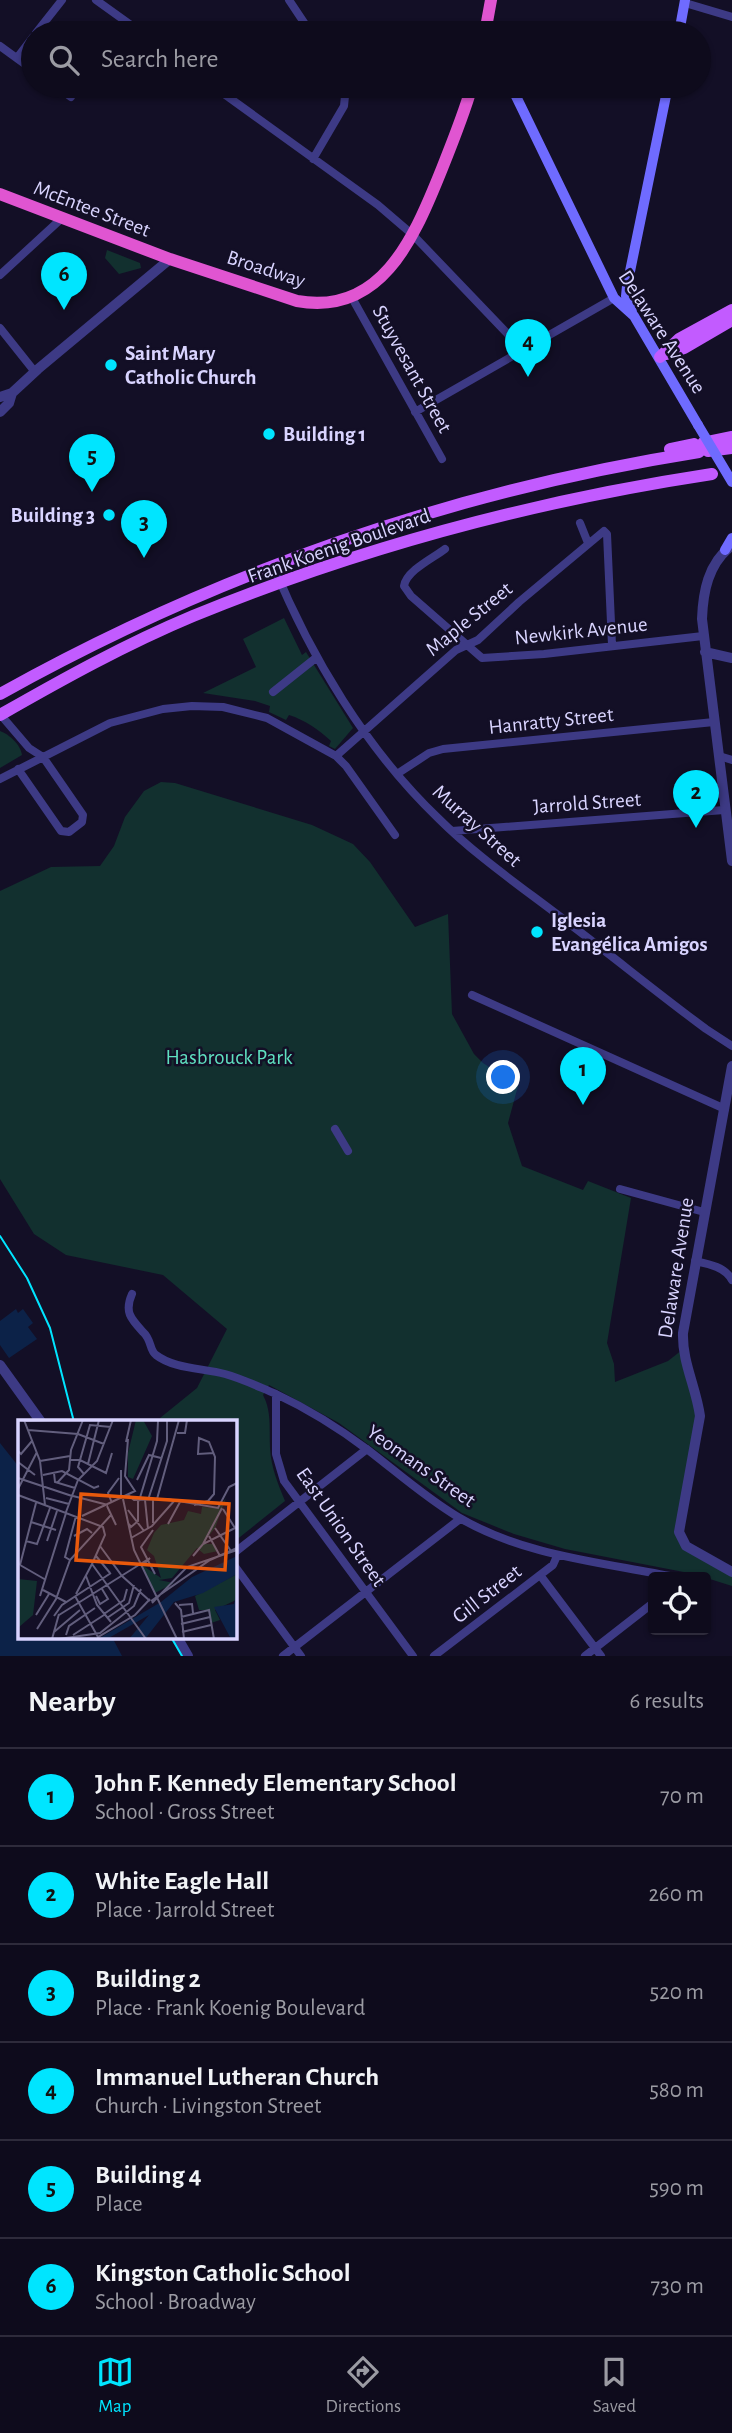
<!DOCTYPE html>
<meta charset="utf-8">
<style>
body{margin:0;font-family:"Alegreya Sans",sans-serif;background:#1c1929;color:#f1f3f6}
.controls{position:absolute;right:21px;bottom:21px;display:grid;overflow:hidden;border-radius:7px;box-shadow:0 2px 5px #0004}
.controls button{width:63px;height:63px;display:grid;place-items:center;padding:0;border:0;border-bottom:2px solid #2e2b3b;background:#0e0b1c;color:#f1f3f6;font:35px sans-serif}
.you{position:absolute;left:504px;top:1078px;width:24px;height:24px;margin:-18px;border:5px solid #fff;border-radius:50%;background:#1a73e8;box-shadow:0 0 0 10px #1a73e833}
.badge{display:grid;place-items:center;width:46px;height:46px;border-radius:50%;background:#00e5ff;color:#111;font-size:23px;font-weight:700}
.pin{position:absolute;translate:-50% -58px;filter:drop-shadow(0 2px 4px #0008)}
.pin::after{content:'';position:absolute;top:37px;width:24px;height:21px;background:inherit;clip-path:polygon(0 0,100% 0,50% 100%)}
.list{margin:0;padding:0;list-style:none}
h2{display:flex;justify-content:space-between;align-items:center;height:91px;margin:0;padding:0 28px;font-size:30px}
h2 small{font-size:23px;font-weight:400;color:#9b9ba3}
.list li{display:grid;grid-template-columns:46px 1fr auto;gap:21px;align-items:center;box-sizing:border-box;height:98px;padding:0 28px;border-top:2px solid #2e2b3b}
.list b{display:block;font-size:26px;white-space:nowrap}
.list p{margin:0;font-size:23px;white-space:nowrap;color:#9b9ba3}
.list em{font-size:23px;font-style:normal;color:#9b9ba3}
.icon{flex:none;width:38px;height:38px;fill:none;stroke:currentColor;stroke-width:2;stroke-linecap:round;stroke-linejoin:round}
.map{position:relative;flex:none;width:732px;height:1656px;overflow:hidden}
.search{position:absolute;background:#0e0b1c;box-shadow:0 2px 5px #0004;left:21px;right:21px;top:21px;height:77px;display:flex;align-items:center;gap:18px;box-sizing:border-box;padding:0 24px;border-radius:38px;color:#9b9ba3;font-size:26px}
.sheet{height:679px;background:#0e0b1c}
nav{display:flex;justify-content:space-around;align-items:center;box-sizing:border-box;height:98px;border-top:2px solid #2e2b3b;background:#0e0b1c;font-size:19px;color:#9b9ba3}
nav a{display:grid;justify-items:center;gap:4px}
nav .on{color:#00e5ff}
.map>svg:first-child{display:block}
.green{fill:#12302f}
.water{fill:#0c2248}
.lines{fill:none;stroke-linecap:round;stroke-linejoin:round}
.minor{stroke:#3d3a85;stroke-width:8}
.tertiary{stroke:#3d3a85;stroke-width:10}
.secondary{stroke:#6f6bff;stroke-width:10}
.primary{stroke:#c25bff;stroke-width:12}
.trunk{stroke:#e055d1;stroke-width:12}
.tram{stroke:#00e5ff;stroke-width:2}
.secondary-bridge{stroke:#6f6bff;stroke-width:10}
.poi-dot{fill:#00e5ff;stroke:#130f26;stroke-width:2.5}
.labels{text-anchor:middle;dominant-baseline:central;stroke-width:5;stroke-linejoin:round;paint-order:stroke}
.street-label{font-size:21px;fill:#d9d4ff;stroke:#130f26}
.poi-label{font-size:21px;font-weight:bold;fill:#d9d4ff;stroke:#130f26;text-anchor:start}
.park-label{font-size:21px;fill:#5fe0c0;stroke:#130f26}
.inset-road{fill:none;stroke:#625e7d;stroke-width:2}
.view{fill:#e8590c;fill-opacity:0.15;stroke:#e8590c;stroke-width:3.5}
.inset-edge{fill:none;stroke:#d9d4ff;stroke-width:3.5}
</style>
<div class="map">
<svg width="732" height="1656" viewBox="0 0 732 1656">
<rect width="100%" height="100%" fill="#130f26"/>
<path class="green" d="M107 250 140 263 141 268 119 274 105 258Z
M284 618 302 655 306 652 353 728 335 749 329 746 331 741C319 730 305 720 289 715L286 720 269 712 270 706 255 701 203 693 256 667 243 639Z
M0 731C9 734 21 745 22 755L0 768Z
M161 782 175 783 312 825 353 844 370 862 415 927 448 914 452 1014 474 1054 483 1063 518 1086 508 1123 522 1166 583 1190 588 1181 631 1198 607 1343 614 1364 615 1382 668 1361 682 1350 698 1401 680 1538 732 1572V1586L694 1574 565 1549 514 1534 462 1513 339 1423 269 1385 263 1395C272 1412 269 1429 270 1448 271 1467 278 1484 285 1501L235 1541 234 1422H161L160 1418 197 1388 227 1329 163 1275 66 1255 34 1234 0 1179V891L51 867 100 866 114 846 125 817 144 791Z"/>
<path class="water" d="M16 1309 18 1313 23 1309 33 1323 28 1327 37 1339 9 1358 0 1345V1321Z
M0 1443 19 1467V1637H112L122 1656H0Z"/>
<g class="lines">
<path class="minor" d="M96 0 142 33
M289 0 311 33
M685 3 732 17
M36 33 62 0
M0 46 33 70
M17 58 33 37
M56 86 71 97
M213 86 378 205 413 235 523 350
M313 159 344 106 345 96 341 86
M0 275 61 219
M351 296 442 459
M0 328 35 372
M415 412 614 298
M580 523 588 543
M445 549C433 558 406 571 404 586L411 596 482 658 544 654 703 636
M273 565C311 657 366 749 438 818 478 858 526 890 571 925 616 959 660 995 706 1029L732 1046
M273 692 317 657
M0 714 29 748 43 757 83 815 82 822 69 832 61 831 18 769
M336 756 456 650 478 640 519 602 604 531 607 534 612 645
M719 756 732 760
M397 774 429 753 443 749 714 722
M0 779 110 723 163 709 192 706 223 707 267 718 336 756 346 766 395 835
M452 831 724 810
M472 995 725 1109
M335 1129 348 1151
M620 1189 704 1212
M695 1261C709 1264 725 1267 732 1280
M132 1294C124 1312 131 1319 143 1332 152 1340 149 1350 156 1355 174 1369 203 1368 225 1374 243 1379 259 1387 276 1394V1454L284 1481 413 1656
M276 1394C308 1409 340 1429 368 1450 398 1473 426 1498 458 1517 524 1556 601 1562 674 1577
M234 1553 367 1449
M234 1565 301 1656
M540 1575 601 1656
M283 1656 460 1519
M434 1656 553 1565 557 1556
M585 1656 653 1603"/>
<path class="tertiary" d="M0 397 12 393 38 369 170 259
M0 412 9 403 12 393
M731 546C708 564 703 592 702 619L732 861
M705 652 732 658
M732 1066 683 1333C682 1362 696 1387 700 1416L679 1532 686 1546 732 1572
M0 1365 41 1422
M177 1637 188 1656"/>
<path class="secondary" d="M679 33 685 0
M511 86 614 298 634 316 698 425
M632 312 626 296 627 286 668 86
M725 550 732 538"/>
<path class="primary" d="M666 354 684 348 732 320
M660 357 679 339 732 310
M703 443 732 437
M670 449 694 444
M708 451 732 448
M0 694C217 573 453 491 699 452
M0 715C63 679 126 644 193 616 359 548 534 501 712 474"/>
<path class="trunk" d="M485 33 491 0
M0 194 170 259 297 301C380 316 413 240 439 176 451 146 463 117 472 86"/>
<path class="tram" d="M0 1236 27 1278 50 1328 74 1422
M171 1637 182 1656"/>
<path class="secondary-bridge" d="M698 425 732 482"/>
</g>
<g class="poi-dot">
<circle cx="111" cy="365" r="7"/>
<circle cx="269" cy="434" r="7"/>
<circle cx="109" cy="515" r="7"/>
<circle cx="537" cy="932" r="7"/>
</g>
<g class="labels">
<g class="street-label">
<text transform="translate(92 209) rotate(21)">McEntee Street</text>
<text transform="translate(266 269) rotate(18)">Broadway</text>
<text transform="translate(662 332) rotate(57)">Delaware Avenue</text>
<text transform="translate(412 369) rotate(61)">Stuyvesant Street</text>
<text transform="translate(339 546) rotate(-19)">Frank Koenig Boulevard</text>
<text transform="translate(469 619) rotate(-39)">Maple Street</text>
<text transform="translate(581 631) rotate(-6)">Newkirk Avenue</text>
<text transform="translate(551 721) rotate(-6)">Hanratty Street</text>
<text transform="translate(587 803) rotate(-4)">Jarrold Street</text>
<text transform="translate(477 826) rotate(42)">Murray Street</text>
<text transform="translate(676 1268) rotate(-81)">Delaware Avenue</text>
<text transform="translate(421 1466) rotate(35)">Yeomans Street</text>
<text transform="translate(341 1527) rotate(55)">East Union Street</text>
<text transform="translate(487 1594) rotate(-38)">Gill Street</text>
</g>
<g class="poi-label">
<text x="125" y="353">Saint Mary<tspan x="125" dy="24">Catholic Church</tspan></text>
<text x="283" y="434">Building 1</text>
<text x="95" y="515" text-anchor="end">Building 3</text>
<text x="551" y="920">Iglesia<tspan x="551" dy="24">Evangélica Amigos</tspan></text>
</g>
<g class="park-label">
<text x="229" y="1057">Hasbrouck Park</text>
</g>
</g>
<g transform="translate(18 1420)">
<rect width="219" height="219" fill="#130f26"/>
<path d="M118 0H125L134 16 115 59 110 57V33ZM208 78 197 108 184 124H195L200 131 186 134 179 128 154 158 141 160 156 163 137 173 124 145 143 158 136 136 129 130 136 113 143 105 166 100 170 91 183 94 184 87 201 88ZM219 154 218 180 197 190 202 200 193 203 191 190H181L177 176ZM0 159 19 161 15 195 1 207Z" fill="#12302f"/>
<path d="M219 136V154L185 173 156 182 127 219H111L131 195 89 219H80L143 182 174 157ZM219 171V219H213L196 187 216 184Z" fill="#0c2248"/>
<path class="inset-road" d="M6 0 22 41 27 85M6 1 36 0M10 10 60 14 86 24M159 13H167L169 0M108 22 113 0M0 31 3 34 14 21M51 40H62L88 53 94 33M22 41 52 36M0 42 17 55M70 44 81 0M36 53 37 62 57 68M66 54 60 47 72 5 93 7M25 55 44 51 76 68 81 66M0 58 54 76M119 60 131 35 143 38M39 63 51 50 53 30 65 0M0 69 19 32M0 75 85 107 87 115 74 144 128 219M110 75 116 80 149 79 200 88 211 67 219 63M55 76 90 85M28 78 51 84M103 79V50M105 79 116 130 159 219M139 79 161 0M127 80 130 109M130 80 149 21V0M135 80V103M121 81 139 21 140 1M94 83 90 73 101 58M176 85 190 81 196 74 197 37 191 22 181 18 180 34 196 33M89 86 98 105M205 89 217 108M110 90 126 111M48 92 60 60 79 41 95 0M64 96 117 71 107 56 110 19M13 102 38 110M111 104 113 107 120 101V81M150 104 162 82M197 108 213 131M135 110 123 127 137 154M56 116 69 109 74 113M191 116 202 136M113 118 134 106 157 80M8 121 19 124 32 88M29 121 39 91M185 124 204 88M82 126 104 156 132 181M78 136 92 153M175 136 185 124 219 107M52 140 47 137 58 96M2 145 18 83M2 145 28 160M68 156 79 185 93 202M25 170 48 182M58 174 74 144M22 176 48 93M57 176 80 217 117 195 132 179M78 176 82 184 90 179 84 169M133 181 192 140 219 128M134 183 169 147 219 130M157 183 163 190 166 219M161 185 174 184 175 193M86 194 106 180 109 169M18 195 31 174M41 195 132 138 127 143M36 196 44 185 93 153M163 197 191 190 196 219M89 198 111 183 116 165M163 204 192 197M19 209 38 179 52 140 93 95M36 212 62 190M164 212 193 205M48 215 51 206 77 188M55 215 86 195M34 219 41 194M41 219 82 213 116 186 123 169"/>
<path class="view" d="M63 74 211 84 207 150 58 140Z"/>
<rect width="219" height="219" class="inset-edge"/>
</g>
</svg>
<div class="controls">
<button><svg class="icon" aria-label="locate" viewBox="0 0 24 24"><circle cx="12" cy="12" r="6"/><path d="M12 2v4M12 18v4M2 12h4M18 12h4"/></svg></button>
</div>
<div class="you"></div>
<div class="pin badge" style="left:583px;top:1105px">1</div>
<div class="pin badge" style="left:696px;top:828px">2</div>
<div class="pin badge" style="left:144px;top:558px">3</div>
<div class="pin badge" style="left:528px;top:377px">4</div>
<div class="pin badge" style="left:92px;top:492px">5</div>
<div class="pin badge" style="left:64px;top:310px">6</div>
<div class="search"><svg class="icon" aria-label="search" viewBox="0 0 24 24"><circle cx="10" cy="10" r="6"/><path d="M15 15l6 6"/></svg>Search here</div>
</div>
<section class="sheet">
<h2>Nearby<small>6 results</small></h2>
<ul class="list">
<li><span class="badge">1</span><div><b>John F. Kennedy Elementary School</b><p>School · Gross Street</p></div><em>70 m</em></li>
<li><span class="badge">2</span><div><b>White Eagle Hall</b><p>Place · Jarrold Street</p></div><em>260 m</em></li>
<li><span class="badge">3</span><div><b>Building 2</b><p>Place · Frank Koenig Boulevard</p></div><em>520 m</em></li>
<li><span class="badge">4</span><div><b>Immanuel Lutheran Church</b><p>Church · Livingston Street</p></div><em>580 m</em></li>
<li><span class="badge">5</span><div><b>Building 4</b><p>Place</p></div><em>590 m</em></li>
<li><span class="badge">6</span><div><b>Kingston Catholic School</b><p>School · Broadway</p></div><em>730 m</em></li>
</ul>
</section>
<nav>
<a class="on"><svg class="icon" aria-label="map" viewBox="0 0 24 24"><path d="M3 6l6-2 6 2 6-2v14l-6 2-6-2-6 2zM9 4v14M15 6v14"/></svg>Map</a>
<a><svg class="icon" aria-label="directions" viewBox="0 0 24 24"><path d="M12 3l9 9-9 9-9-9zM9 14v-3h6M13 9l2 2-2 2"/></svg>Directions</a>
<a><svg class="icon" aria-label="saved" viewBox="0 0 24 24"><path d="M7 4h10v16l-5-4-5 4z"/></svg>Saved</a>
</nav>
